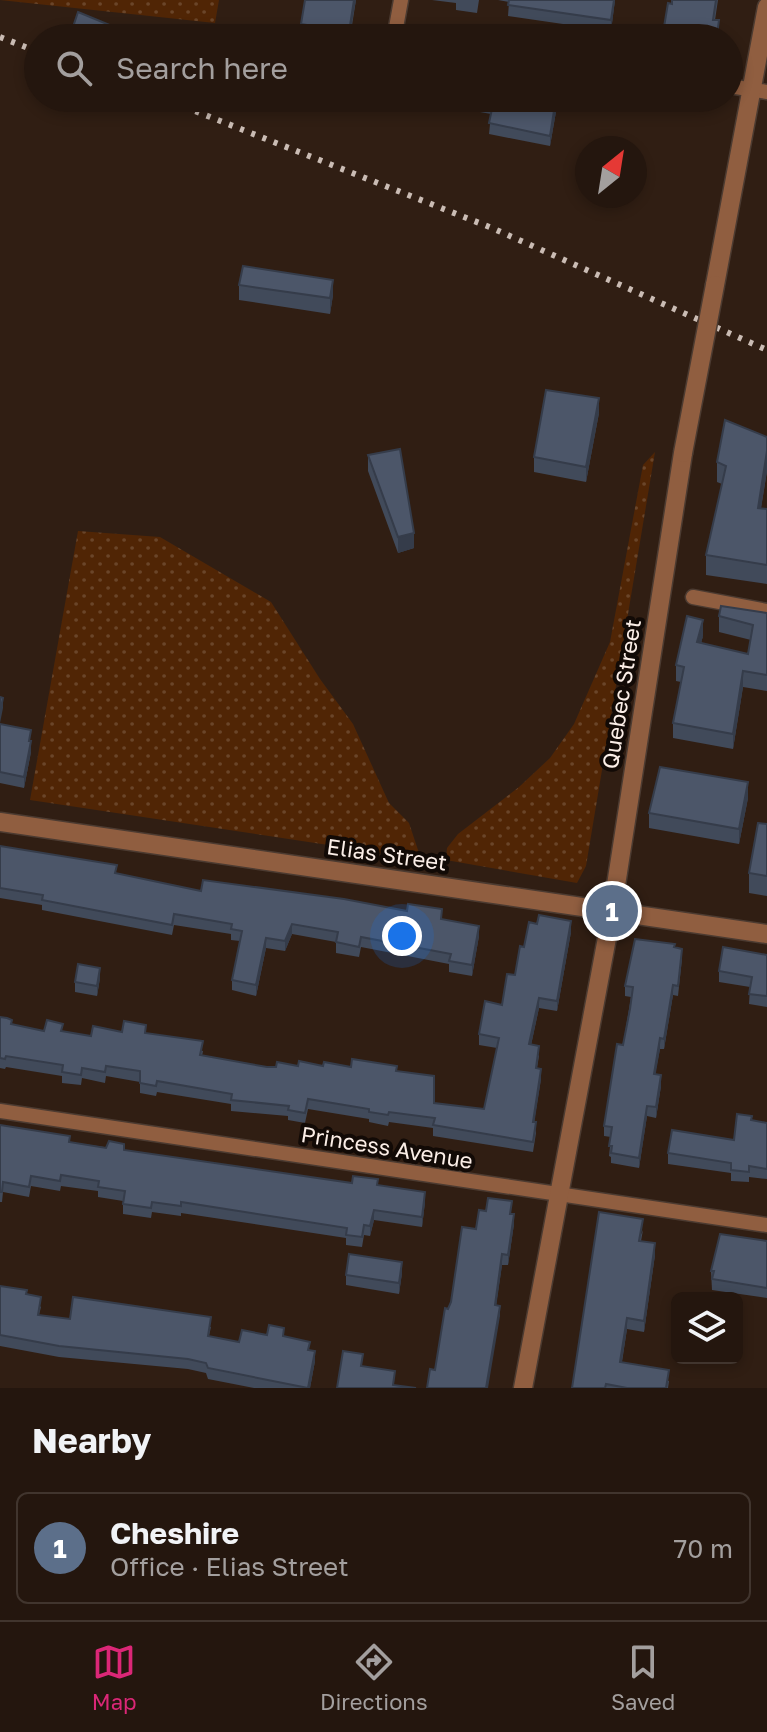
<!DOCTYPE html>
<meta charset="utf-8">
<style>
body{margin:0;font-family:"Golos Text",sans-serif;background:#2c1f17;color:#f1f3f6}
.controls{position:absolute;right:24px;bottom:24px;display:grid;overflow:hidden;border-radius:12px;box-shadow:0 4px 12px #0003}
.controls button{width:72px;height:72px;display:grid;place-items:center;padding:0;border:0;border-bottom:2px solid #41352e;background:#24160e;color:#f1f3f6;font:40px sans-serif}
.compass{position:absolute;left:575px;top:136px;width:72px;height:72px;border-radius:50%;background:#24160e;box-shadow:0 4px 12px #0003;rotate:30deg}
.you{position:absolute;left:402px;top:936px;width:28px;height:28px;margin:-20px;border:6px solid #fff;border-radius:50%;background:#1a73e8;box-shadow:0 0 0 12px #1a73e833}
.badge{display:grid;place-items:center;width:52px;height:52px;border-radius:50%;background:#db2777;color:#fff;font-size:26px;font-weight:700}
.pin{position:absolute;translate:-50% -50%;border:4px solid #fff;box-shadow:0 2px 8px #0006}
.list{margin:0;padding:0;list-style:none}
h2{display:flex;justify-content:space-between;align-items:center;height:104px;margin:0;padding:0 32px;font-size:34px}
h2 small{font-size:26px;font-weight:400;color:#a39f9e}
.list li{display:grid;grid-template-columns:52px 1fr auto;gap:24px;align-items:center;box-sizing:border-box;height:112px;margin:0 16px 16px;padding:0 16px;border:2px solid #41352e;border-radius:12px}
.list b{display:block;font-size:30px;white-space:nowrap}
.list p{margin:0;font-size:26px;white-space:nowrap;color:#a39f9e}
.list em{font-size:26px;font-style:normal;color:#a39f9e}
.icon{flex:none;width:44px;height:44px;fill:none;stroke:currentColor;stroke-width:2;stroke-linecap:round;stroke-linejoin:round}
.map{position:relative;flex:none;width:767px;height:1388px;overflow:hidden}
.search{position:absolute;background:#24160e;box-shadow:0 4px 12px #0003;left:24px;right:24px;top:24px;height:88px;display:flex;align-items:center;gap:20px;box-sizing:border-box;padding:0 28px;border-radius:44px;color:#a39f9e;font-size:30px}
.sheet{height:232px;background:#24160e}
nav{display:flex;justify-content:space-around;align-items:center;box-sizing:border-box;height:112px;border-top:2px solid #41352e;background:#24160e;font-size:22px;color:#a39f9e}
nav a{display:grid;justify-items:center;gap:4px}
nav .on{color:#db2777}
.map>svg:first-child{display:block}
.park{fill:url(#park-dots)}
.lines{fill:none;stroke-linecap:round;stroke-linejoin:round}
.minor-casing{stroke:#4c3b31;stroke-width:17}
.tertiary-casing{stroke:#4c3b31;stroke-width:21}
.minor{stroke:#905e40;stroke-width:14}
.tertiary{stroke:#905e40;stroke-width:18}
.rail{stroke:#cabcb4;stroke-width:6;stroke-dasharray:4 8;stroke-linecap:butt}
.tertiary-bridge-casing{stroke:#4c3b31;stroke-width:21;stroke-linecap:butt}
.tertiary-bridge{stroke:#905e40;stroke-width:18}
.wall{fill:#414a5a}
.shaded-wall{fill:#353c4a}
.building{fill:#4c5669;stroke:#353c4a;stroke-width:2}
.labels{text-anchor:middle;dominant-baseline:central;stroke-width:8;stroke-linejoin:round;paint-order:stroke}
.street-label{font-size:22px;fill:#fbeee7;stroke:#120a06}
</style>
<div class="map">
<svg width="767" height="1388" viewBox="0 0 767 1388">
<defs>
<pattern id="park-dots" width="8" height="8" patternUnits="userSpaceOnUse" patternTransform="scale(2)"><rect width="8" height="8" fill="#502505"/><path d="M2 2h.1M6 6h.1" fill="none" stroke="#6a4529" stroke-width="1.8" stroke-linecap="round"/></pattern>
</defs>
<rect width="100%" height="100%" fill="#301e13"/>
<path class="park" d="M0 0H219L215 23Z
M655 452 586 866 577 883 446 860 447 848 458 834 519 787 550 758 574 724 610 642 643 465Z
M78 531 160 537 271 602 320 679 353 724 389 803 409 823 421 859 30 800Z"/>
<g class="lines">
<defs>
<path id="minor" d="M401 0 395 33 428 38
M729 86 767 92
M693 597 767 611
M0 1111 767 1225"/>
<path id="tertiary" d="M715 285 767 7
M0 822 767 934
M523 1388 612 911 683 453"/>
</defs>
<use href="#minor" class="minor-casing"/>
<use href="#tertiary" class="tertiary-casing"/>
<use href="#minor" class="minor"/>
<use href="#tertiary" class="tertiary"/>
<path class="rail" d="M0 37 38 52
M162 98 492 228 767 350"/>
<defs>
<path id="tertiary-bridge" d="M683 453 715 285"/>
</defs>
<use href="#tertiary-bridge" class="tertiary-bridge-casing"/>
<use href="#tertiary-bridge" class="tertiary-bridge"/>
</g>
<path class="wall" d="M305 0H356L350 38H315L301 36V24Z
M432 0H479L477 13 456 10V3Z
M498 0H615L611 31 508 16 509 2Z
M718 0 715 20 719 31 718 38 664 37V27L672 4Z
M73 27 141 38H74L73 37Z
M354 98H374L370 106Z
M403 98H557V106L550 146 489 134 491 114Z
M239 285 333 295 330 314 239 300Z
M599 413 586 482 534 472V457Z
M368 455 414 548 398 553 368 471Z
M717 462 767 471 761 508 767 509V584L706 575V555L722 484 717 482Z
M767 613V691L743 687 733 749 673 738V723L681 682 676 681V665L703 636 701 643 748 654 751 640 719 632V616Z
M0 724 31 741V752L24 788 0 783Z
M748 798 739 844 649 828V813Z
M767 824V896L749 893V873Z
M0 846 117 873 201 891 442 919 479 936 472 976 449 972V964L361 947 359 957 336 953V942L292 934 285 951 266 948 256 996 232 990V980L240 941 231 940V934L174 925 172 935 42 910V905L0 898Z
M571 932 557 1011 539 1008 531 1045 539 1056 537 1068 541 1079 534 1122 536 1133 533 1152 433 1136V1128L389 1122 388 1126 369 1122V1119L308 1109 305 1123 288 1120V1116L231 1111V1104L157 1092 156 1096 140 1093V1082L106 1076 105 1083 82 1078 81 1085 62 1083V1076L6 1067 5 1069 0 1068V1017L12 1024 44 1031H63L91 1036 122 1032 146 1033 203 1051 202 1056 267 1067 323 1066 397 1071 434 1103 484 1109 497 1048 479 1045V1034L502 1005 515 975 524 947Z
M675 947 682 959 678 996 673 995 664 1049H660L655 1074 661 1086 656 1118 647 1116 639 1168 611 1163V1157L609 1156 611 1137 604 1136V1126L623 1045 631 997 625 996V986Z
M767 955V1007L749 1004 750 987 719 982V971Z
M100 978 97 996 75 992V982Z
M752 1121 767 1123V1179L749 1177V1182L731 1181V1173L668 1164V1153L734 1140Z
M0 1125 70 1142 352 1183 378 1185 425 1202 422 1227 374 1220 370 1236 364 1235 362 1247 346 1245V1238L181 1213V1216L152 1212 151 1218 123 1214V1201L98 1197V1191L61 1186 60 1191 31 1186 29 1197 3 1192 2 1202H0Z
M512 1214 514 1224 508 1265H502L496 1305 500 1316 435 1370 448 1309 476 1229Z
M643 1230 641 1241 655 1255 644 1332 627 1329 622 1362 669 1381 668 1388H572Z
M767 1241V1298L712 1290 711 1271Z
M402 1273 399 1294 346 1285V1275Z
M0 1286 27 1294 41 1307 39 1315 70 1319 211 1327 209 1336 239 1342 267 1335 284 1337 310 1350 315 1361 310 1388H254L208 1379 206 1373 188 1369 59 1357 0 1346Z"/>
<path class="shaded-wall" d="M354 0H356L349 38V32Z
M614 0H615L611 31V20Z
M557 98V106L550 146V136Z
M333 280V295L330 314V298Z
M599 398V413L586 482V467Z
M767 451V471L758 527V508Z
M414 533V548L398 553V537Z
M703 620V636L697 658V642Z
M743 671V687L733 749V734Z
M3 698V708L0 723V712Z
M31 741V752L24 788V777Z
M748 782V798L739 844V829Z
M571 921V932L557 1011V1001Z
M292 924V934L285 951V941Z
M479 926V936L472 976V965Z
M266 938V948L256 996V985Z
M100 968V978L97 996V986Z
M673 985V995L664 1049V1039Z
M539 998V1008L529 1055V1044Z
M660 1038V1049L654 1084V1074Z
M541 1069V1079L533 1132V1122Z
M661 1075V1086L656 1118V1107Z
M647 1106V1116L639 1168V1158Z
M425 1192V1202L422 1227V1217Z
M374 1210V1220L370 1236V1226Z
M514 1214V1224L508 1265V1255Z
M655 1243V1255L644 1332V1321Z
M502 1254V1265L495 1315V1305Z
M402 1262V1273L399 1294V1283Z
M500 1306V1316L488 1388H486Z
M627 1318V1329L620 1373V1362Z
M315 1351V1361L310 1388H308Z"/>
<path class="building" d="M305 0H354L349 32 301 24Z
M509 0H614L611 20 508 5Z
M672 0H716L713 20H719L717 35 664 27 668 3 672 4Z
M78 12 141 38H100L73 27Z
M153 33 164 38H151Z
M458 98H556L550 136 489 123 493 104Z
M243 266 333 280 330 298 239 285Z
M546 390 599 398 586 467 534 457Z
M725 420 767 437V451L758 508 767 509V565L706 555 726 466 717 462Z
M400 449 414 533 398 537 368 455Z
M721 606 767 613V675L743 671 733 734 673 723 684 667 676 665 687 616 703 620 697 642 748 654 753 625 719 616Z
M0 697 3 698 0 712Z
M0 724 31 730 29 741H31L24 777 0 772Z
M660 767 748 782 739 829 649 813Z
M758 823 767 824V876L749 873Z
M0 846 117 865 115 873 201 891 203 880 344 899 407 911 408 904 442 909 441 919 479 926 472 965 449 961 451 954 361 937 359 947 336 942 338 932 292 924 285 941 266 938 256 985 232 980 242 931 231 929 232 924 174 914 172 925 42 900 43 895 0 888Z
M539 915 571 921 557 1001 539 998 529 1044 539 1046 536 1068 541 1069 533 1122H536L533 1142 433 1125 435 1118 389 1112 388 1115 369 1112V1109L308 1099 305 1113 288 1110 289 1106 231 1100 232 1094 157 1081 156 1086 140 1083V1071L106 1066 105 1072 82 1068 81 1075 62 1072 63 1065 6 1056 5 1059 0 1058V1017L7 1018 12 1020 11 1024 44 1031 47 1020 63 1024 61 1031 91 1036 93 1026 122 1032 124 1021 146 1025 145 1033 203 1041 200 1055 267 1067H276L277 1062 298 1066 299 1061 323 1066 324 1062 351 1067 352 1059 397 1066 396 1071 434 1076V1103L484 1109 499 1038 479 1034 485 1001 502 1005 507 974 515 975 520 946 524 947 529 922 537 924Z
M635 939 675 944 674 947 682 949 678 986 673 985 664 1039 660 1038 654 1074 661 1075 656 1107 647 1106 639 1158 611 1153 612 1146H609L612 1127 604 1126 617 1044 623 1045 630 1009 633 987 625 986Z
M723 947 767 955V996L749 994 752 977 719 971Z
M78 964 100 968 97 986 75 982Z
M737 1114 752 1116 751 1120 767 1123V1169L749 1166V1172L731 1170V1163L668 1153 672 1130 734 1140Z
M0 1125 70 1136 69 1142 106 1148 109 1141 124 1144V1150L352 1183 353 1176 378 1179 377 1185 425 1192 422 1217 374 1210 370 1226 364 1225 362 1237 346 1235 347 1228 181 1202V1206L152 1202 151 1208 123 1204 125 1191 98 1187 99 1181 61 1175 60 1181 31 1176 29 1187 3 1182 2 1192H0Z
M488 1198 512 1201 510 1214H514L508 1255 502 1254 495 1305 500 1306 486 1388H427L430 1369 435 1370 445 1308 448 1309 451 1302 462 1227 476 1229 479 1210 486 1211Z
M599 1212 643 1219 639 1241 655 1243 644 1321 627 1318 620 1362 669 1370 666 1388H627L606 1384 605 1388H572Z
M720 1234 767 1241V1288L712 1279 714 1271H711Z
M349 1254 402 1262 399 1283 346 1275Z
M0 1286 27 1290 26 1294 41 1297 38 1315 70 1319 73 1297 211 1317 208 1336 239 1342 242 1330 267 1335 269 1325 284 1328 283 1336 310 1342 308 1350 315 1351 308 1388 208 1368 206 1363 188 1359 59 1346 0 1335Z
M343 1351 363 1354 361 1366 395 1371 393 1385 416 1388H337Z"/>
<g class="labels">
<g class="street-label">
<text transform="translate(621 694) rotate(-81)">Quebec Street</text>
<text transform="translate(387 854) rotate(8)">Elias Street</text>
<text transform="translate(387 1147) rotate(9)">Princess Avenue</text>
</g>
</g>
</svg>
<div class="controls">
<button><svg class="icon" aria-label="layers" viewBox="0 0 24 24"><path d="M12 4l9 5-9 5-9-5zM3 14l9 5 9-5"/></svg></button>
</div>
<svg class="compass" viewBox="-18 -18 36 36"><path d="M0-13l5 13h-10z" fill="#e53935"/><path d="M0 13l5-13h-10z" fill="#a39f9e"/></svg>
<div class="you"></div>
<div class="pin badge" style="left:612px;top:911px;background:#5c6f8a">1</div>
<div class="search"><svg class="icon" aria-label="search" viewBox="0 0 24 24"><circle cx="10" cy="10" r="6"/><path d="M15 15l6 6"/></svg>Search here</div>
</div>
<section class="sheet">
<h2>Nearby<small></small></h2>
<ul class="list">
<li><span class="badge" style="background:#5c6f8a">1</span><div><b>Cheshire</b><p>Office · Elias Street</p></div><em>70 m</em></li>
</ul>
</section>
<nav>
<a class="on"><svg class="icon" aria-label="map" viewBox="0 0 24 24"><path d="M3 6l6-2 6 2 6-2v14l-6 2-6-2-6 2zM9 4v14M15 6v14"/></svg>Map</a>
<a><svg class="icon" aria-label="directions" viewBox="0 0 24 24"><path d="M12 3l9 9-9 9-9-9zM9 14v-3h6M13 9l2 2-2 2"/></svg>Directions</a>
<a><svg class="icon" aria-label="saved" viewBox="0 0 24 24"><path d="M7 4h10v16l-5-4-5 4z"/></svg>Saved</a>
</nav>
